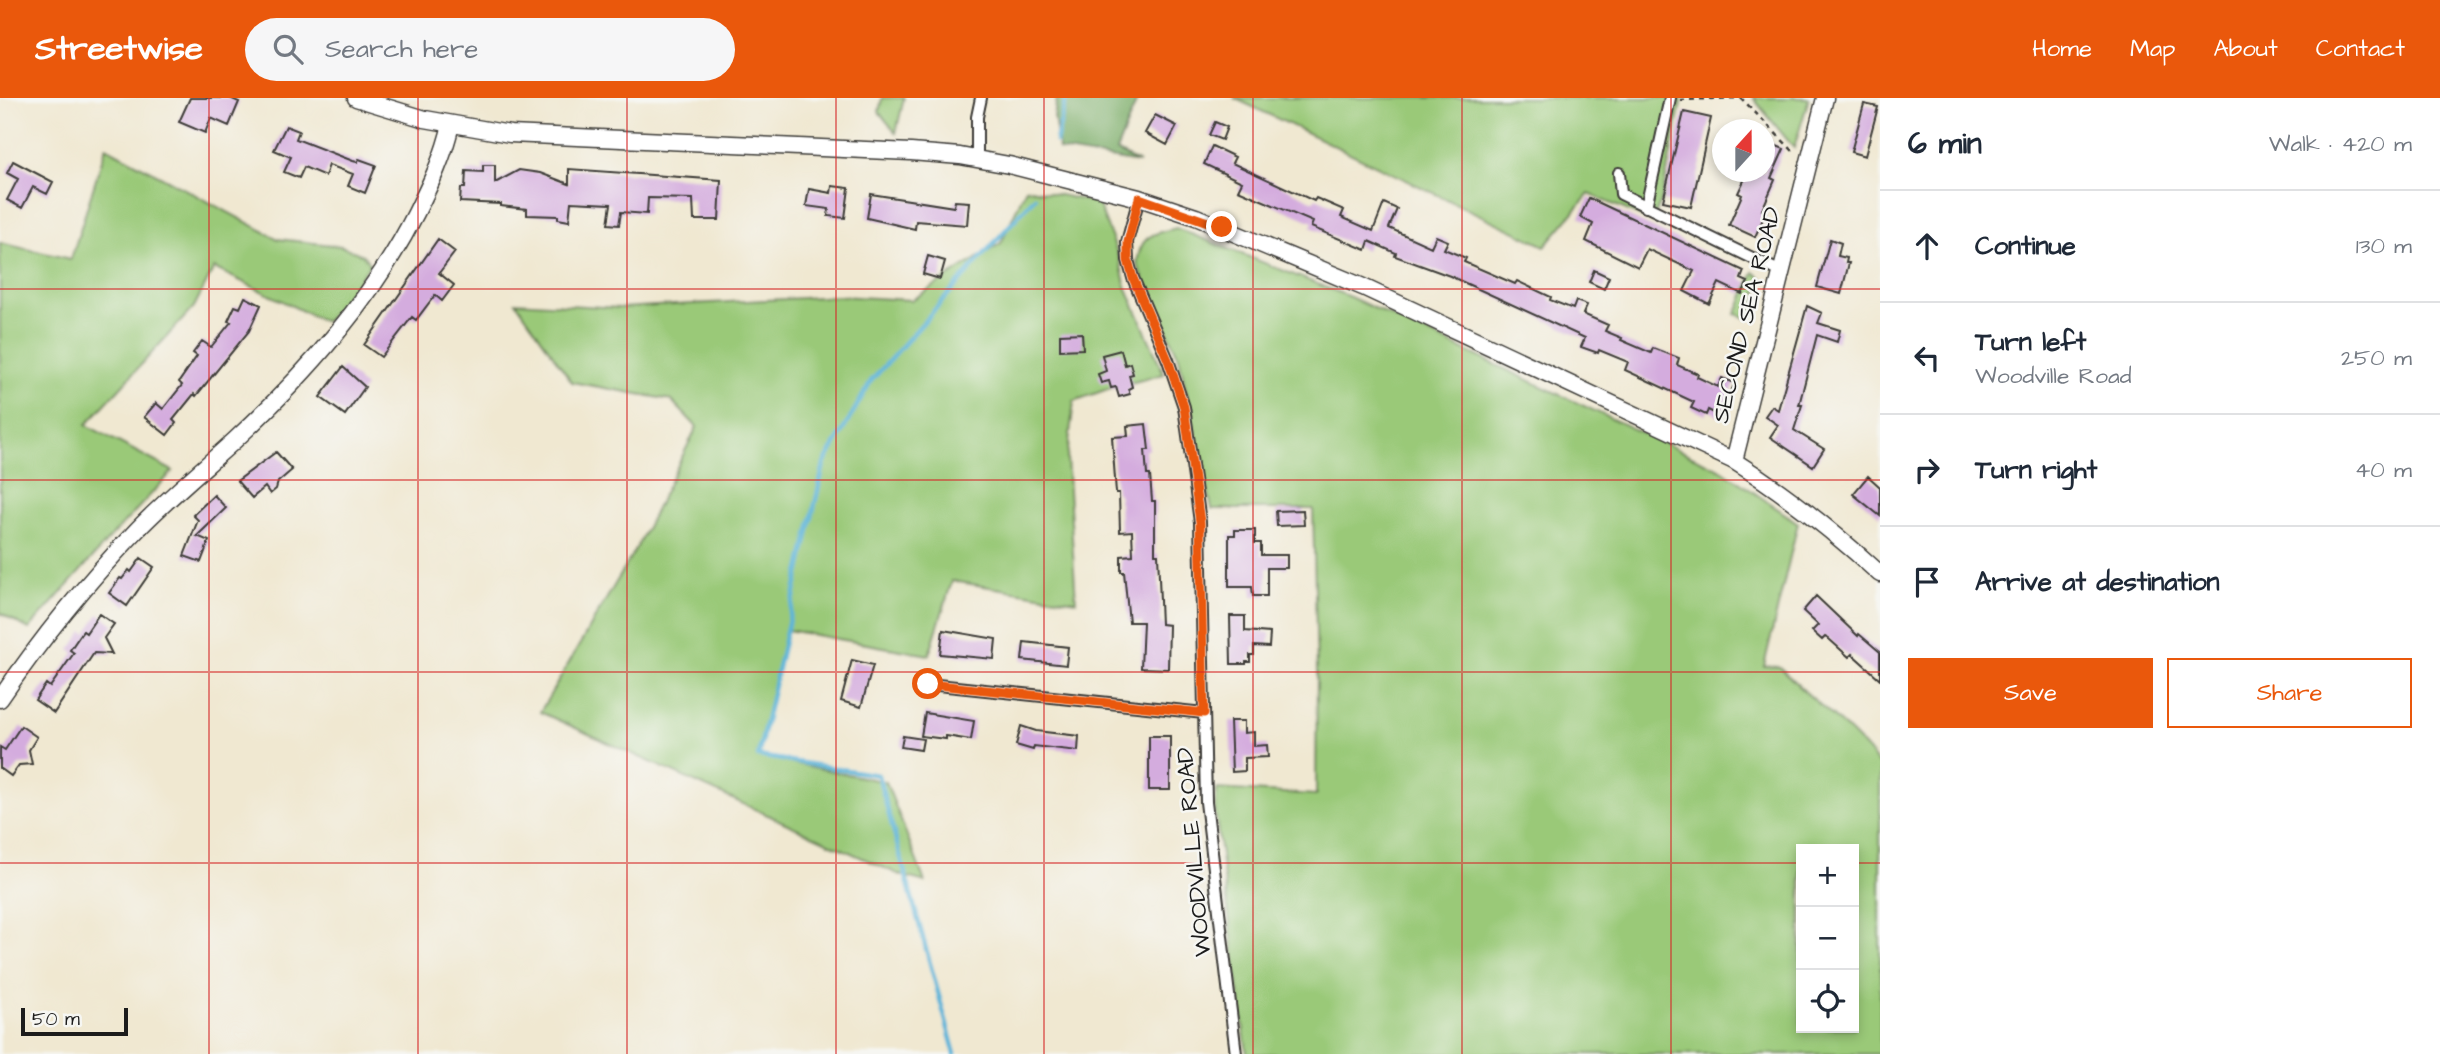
<!DOCTYPE html>
<meta charset="utf-8">
<style>
body{margin:0;font-family:"Architects Daughter",sans-serif;background:#f6f6f7;color:#1f2937}
.controls{position:absolute;right:21px;bottom:21px;display:grid;overflow:hidden;border-radius:0px;box-shadow:0 4px 10px #0003}
.controls button{width:63px;height:63px;display:grid;place-items:center;padding:0;border:0;border-bottom:2px solid #e0e1e3;background:#fff;color:#1f2937;font:35px sans-serif}
.compass{position:absolute;left:1712px;top:21px;width:63px;height:63px;border-radius:50%;background:#fff;box-shadow:0 4px 10px #0003;rotate:21deg}
.scale{position:absolute;left:21px;bottom:18px;width:107px;box-sizing:border-box;padding-left:7px;border:4px solid #1c1c1c;border-top:0;font-size:19px;line-height:24px;white-space:nowrap;color:#1c1c1c;-webkit-text-stroke:5px #f6f6f2;paint-order:stroke}
.stop{position:absolute;width:21px;height:21px;margin:-16px;border:5px solid #ea580c;border-radius:50%;background:#fff}
.stop.end{background:#ea580c;border-color:#fff;box-shadow:0 2px 7px #0008}
.list{margin:0;padding:0;list-style:none}
h2{display:flex;justify-content:space-between;align-items:center;height:91px;margin:0;padding:0 28px;font-size:30px}
h2 small{font-size:23px;font-weight:400;color:#747a83}
.list li{display:grid;grid-template-columns:46px 1fr auto;gap:21px;align-items:center;box-sizing:border-box;height:112px;padding:0 28px;border-top:2px solid #e0e1e3}
.list b{display:block;font-size:26px;white-space:nowrap}
.list p{margin:0;font-size:23px;white-space:nowrap;color:#747a83}
.list em{font-size:23px;font-style:normal;color:#747a83}
.actions{display:flex;gap:14px;padding:21px 28px}
.actions a{flex:1;padding:16px 0;border:2px solid #ea580c;border-radius:0px;text-align:center;font-size:24px;color:#ea580c}
.actions .main{background:#ea580c;color:#fff}
.icon{flex:none;width:38px;height:38px;fill:none;stroke:currentColor;stroke-width:2;stroke-linecap:round;stroke-linejoin:round}
.map{position:relative;flex:none;width:1880px;height:956px;overflow:hidden}
header{display:flex;align-items:center;gap:42px;box-sizing:border-box;height:98px;padding:0 35px;background:#ea580c;color:#fff}
header strong{font-size:33px}
nav{display:flex;gap:38px;margin-inline-start:auto;font-size:24px}
.search{width:490px;height:63px;background:#f6f6f7;display:flex;align-items:center;gap:18px;box-sizing:border-box;padding:0 24px;border-radius:38px;color:#747a83;font-size:26px}
main{display:flex}
aside{flex:1;background:#fff}
.map>svg:first-child{display:block}
.green{fill:#9ac978;stroke:#5b724a;stroke-width:2;fill-rule:evenodd}
.forest{fill:#7bad68;stroke:#4c6442;stroke-width:2}
.lines{fill:none;stroke-linecap:round;stroke-linejoin:round}
.stream{stroke:#5bb4d9;stroke-width:4.5}
.building{fill:#d4acde}
.street-casing{stroke:#3c3b37;stroke-width:14}
.secondary-casing{stroke:#3c3b37;stroke-width:19}
.path{stroke:#3c3b37;stroke-width:2.5;stroke-dasharray:5 5;stroke-linecap:butt}
.street{stroke:#fff;stroke-width:10}
.secondary{stroke:#fff;stroke-width:16}
.route{stroke:#ea580c;stroke-width:9}
.grid{fill:none;stroke:#d62828;stroke-width:2;stroke-opacity:0.55}
.labels{text-anchor:middle;dominant-baseline:central;stroke-width:5;stroke-linejoin:round;paint-order:stroke}
.street-label{font-size:24px;fill:#1c1c1c;stroke:#f6f6f2}
</style>
<header>
<strong>Streetwise</strong>
<div class="search"><svg class="icon" aria-label="search" viewBox="0 0 24 24"><circle cx="10" cy="10" r="6"/><path d="M15 15l6 6"/></svg>Search here</div>
<nav><a>Home</a><a>Map</a><a>About</a><a>Contact</a></nav>
</header>
<main>
<div class="map">
<svg width="1880" height="956" viewBox="0 0 1880 956">
<rect width="100%" height="100%" fill="#f6f6f2"/>
<filter id="ink" filterUnits="userSpaceOnUse"><feTurbulence type="fractalNoise" baseFrequency=".0143" numOctaves="2"/><feDisplacementMap in="SourceGraphic" scale="14" xChannelSelector="R" yChannelSelector="G"/><feConvolveMatrix kernelMatrix="1 2 1 2 8 2 1 2 1" color-interpolation-filters="sRGB"/></filter>
<filter id="wash" filterUnits="userSpaceOnUse"><feTurbulence type="fractalNoise" baseFrequency=".00686" numOctaves="4" result="noise"/><feDisplacementMap in="SourceGraphic" scale="28" xChannelSelector="R" yChannelSelector="G"/><feGaussianBlur stdDeviation="1.57" result="paint"/><feColorMatrix in="noise" values="0 0 0 0 0 0 0 0 0 0 0 0 0 0 0 0 0 1.4 0 .05"/><feComposite in="paint" operator="in"/></filter>
<g filter="url(#wash)">
<rect width="100%" height="100%" fill="#f0e8d1"/>
<path class="green" d="M882 0H904L896 35 879 14Z
M1234 0H1682L1661 104 1652 123 1589 96 1545 148Z
M1753 0H1809L1794 50Z
M106 49 278 141 341 148 363 157 370 166 343 204 325 224 214 170 194 209 86 327 173 373 109 441 29 531 0 515V145L71 161Z
M1026 90 1098 105 1119 159 1125 186 1164 276 1108 291 1074 303 1067 360 1076 503 952 483 929 557 787 532 758 658 886 684 925 784 900 777 540 614 638 447 697 329 671 302 572 284 516 204 620 210 839 198 912 202 1001 145Z
M1176 130 1350 199 1722 372 1798 425 1764 568 1780 569C1812 604 1853 630 1880 668V956H1247L1215 712 1217 691 1316 697 1317 573 1313 411H1212L1179 259 1137 166C1140 138 1151 136 1176 130ZM1801 751H1854V930H1801Z
M1754 174 1762 180 1749 221 1736 216Z"/>
<path class="forest" d="M1057 0H1138L1116 53 1139 65 1059 52 1054 19Z"/>
<g class="lines">
<path class="stream" d="M1056 44 1066 0
M955 956 878 677 758 658 824 366 871 283 1035 99"/>
</g>
<g id="blocks">
<path class="building" d="M190 0H230L239 4 229 28 211 20 205 35 179 24Z
M1864 6 1878 9 1865 58 1851 54Z
M1684 14 1711 20 1691 109 1663 103Z
M1155 17 1177 28 1167 47 1145 35Z
M1215 24 1227 29 1222 42 1209 37Z
M286 28 299 33 296 41 353 63 357 64 359 61 376 67 365 95 348 88 353 76 329 67 325 78 304 69 299 80 284 74 291 59 274 52Z
M1765 43 1784 51 1771 80 1775 82 1762 112 1766 114 1755 139 1729 127 1742 97 1738 95 1748 74H1765Z
M1212 48 1235 59 1232 65 1314 103 1316 100 1344 112 1341 119 1373 133 1384 105 1397 111 1389 130 1431 149 1436 138 1448 143 1444 151 1466 160 1464 164 1515 186 1517 183 1551 199 1550 202 1573 211 1576 203 1587 207 1583 216 1608 227 1605 233 1622 240 1621 242 1651 255 1653 250 1679 260 1677 267 1698 276 1697 279 1718 289 1722 280 1735 285 1720 318 1708 312 1706 317 1691 310 1694 304 1625 272 1628 264 1599 252 1598 255 1581 249 1585 240 1450 178 1395 158 1396 155 1369 143 1366 152 1311 129 1313 124 1238 92 1242 84 1204 66Z
M13 63 53 84 47 96 33 89 22 110 7 102 18 81 7 75Z
M483 67H495V85L519 72 540 75 569 86V71L721 82 719 122H694L693 101 648 100 647 116 621 114 619 127 608 126 611 106 571 104 569 123 558 121V118L527 117V111L501 108V106L460 104 461 90H465L466 73 483 74Z
M832 88 849 90 845 120 828 118 829 111 806 108 809 91 831 95Z
M871 96 954 109 955 103 969 104 967 127 916 123 915 131 867 120Z
M1589 100 1744 173 1741 181 1748 184 1742 196 1719 185 1709 206 1684 193 1694 173 1647 151 1638 169 1586 143 1593 126 1580 119Z
M438 141 455 154 439 175 454 187 442 203 435 197 416 222 412 219 381 259 364 247Z
M1830 141 1841 145 1838 158 1847 160 1846 165H1849L1841 196 1817 189Z
M928 158 945 163 940 181 923 176Z
M1594 172 1609 179 1604 191 1589 184Z
M245 199 261 207 249 233 196 298 194 296 173 322 176 325 167 337 144 319 156 305 163 311 182 287 179 284 197 258 193 255 202 243 211 249 231 224 228 223 235 208 240 210Z
M1807 208 1822 215 1818 225 1840 232 1837 244 1817 237 1799 307H1802L1794 332 1824 351 1813 368 1770 339 1778 327 1765 318 1772 308 1778 312Z
M1082 235 1083 251 1060 252V236Z
M1121 252 1125 267 1130 265 1133 276 1129 277 1132 289 1128 291 1130 296 1119 299 1116 289 1111 290 1109 283 1101 285 1098 276 1106 273 1102 257Z
M343 269 365 289 345 317 320 299Z
M1146 326 1149 352H1145L1147 377H1150L1152 403H1155V456H1158L1161 526 1169 527 1168 571 1141 570 1143 524H1129L1124 474H1121V458L1133 457 1132 433 1120 434 1119 395H1116L1112 339 1128 338 1127 328Z
M276 354 292 372 278 384 276 391 270 396 265 389 252 400 237 383Z
M1868 378 1880 389V418L1853 396Z
M214 397 226 410 197 438 209 443 201 464 184 458 198 422 193 417Z
M1303 412 1304 427 1277 428 1276 413Z
M1235 432H1255V445H1261V457H1287V470H1267V498H1253L1252 489H1229V437H1235Z
M141 460 154 469 127 508 109 495 120 480 122 481 129 472 131 474Z
M1816 498 1858 538 1859 536 1880 554V581L1852 556 1849 559 1829 541 1825 539 1822 542 1812 533 1818 527 1803 513Z
M99 516 114 526 104 540 112 556 94 555 54 615 35 602 46 586 50 589 74 555 70 552 83 533 86 535Z
M1230 518H1245V533L1270 535 1269 549 1254 548V557H1250V564H1246V566H1231Z
M943 532 996 541 994 561 940 556Z
M1024 544 1068 549 1066 567 1022 562Z
M852 562 873 567 861 609 841 603Z
M925 615 974 623 971 642 946 638V641L921 638Z
M1230 623H1244V635L1254 634V648L1267 647 1268 659 1245 660V673L1232 674Z
M21 628 37 639 29 652 32 666 19 667 11 678 0 670V649L5 652Z
M1021 628 1036 633 1079 638 1078 653 1034 648 1033 652 1016 647Z
M903 638 923 641 921 652 901 649Z
M1149 638H1170V692H1149Z"/>
</g>
</g>
<g filter="url(#ink)">
<use href="#blocks" fill-opacity="0" stroke="#3c3b37" stroke-width="2"/>
<g class="lines">
<defs>
<path id="street" d="M977 61V19L981 0
M1619 75 1621 96 1781 174
M1139 100 1127 144 1128 162 1133 180 1168 262 1184 309 1200 424 1206 704 1236 956
M1646 109 1670 0
M928 586 1204 615"/>
<path id="secondary" d="M356 0 425 21 510 36 911 54 960 58 1009 67 1139 100 1196 119 1363 189 1734 363C1787 396 1834 434 1880 476
M1734 363 1825 0
M0 601C41 541 87 484 137 432 168 400 202 372 235 342 306 276 372 202 416 115 431 85 444 58 451 26"/>
</defs>
<use href="#street" class="street-casing"/>
<use href="#secondary" class="secondary-casing"/>
<path class="path" d="M1680 2 1741 0 1795 55"/>
<use href="#street" class="street"/>
<use href="#secondary" class="secondary"/>
</g>
</g>
<g class="lines" filter="url(#ink)">
<path class="route" d="M928 586 1204 615 1200 424 1184 309 1168 262 1133 180 1128 162V144L1139 100 1222 129"/>
</g>
<path class="grid" d="M209 0V956M418 0V956M627 0V956M836 0V956M1044 0V956M1253 0V956M1462 0V956M1671 0V956M0 191H1880M0 382H1880M0 574H1880M0 765H1801M1854 765H1880"/>
<g class="labels">
<g class="street-label">
<text transform="translate(1747 217) rotate(-76)">SECOND SEA ROAD</text>
<text transform="translate(1194 754) rotate(-95)">WOODVILLE ROAD</text>
</g>
</g>
</svg>
<div class="controls">
<button>+</button>
<button>−</button>
<button><svg class="icon" aria-label="locate" viewBox="0 0 24 24"><circle cx="12" cy="12" r="6"/><path d="M12 2v4M12 18v4M2 12h4M18 12h4"/></svg></button>
</div>
<svg class="compass" viewBox="-18 -18 36 36"><path d="M0-13l5 13h-10z" fill="#e53935"/><path d="M0 13l5-13h-10z" fill="#747a83"/></svg>
<div class="scale">50 m</div>
<div class="stop" style="left:928px;top:586px"></div>
<div class="stop end" style="left:1222px;top:129px"></div>
</div>
<aside>
<h2>6 min<small>Walk · 420 m</small></h2>
<ul class="list">
<li><svg class="icon" aria-label="ahead" viewBox="0 0 24 24"><path d="M12 20V5M6 11l6-6 6 6"/></svg><div><b>Continue</b></div><em>130 m</em></li>
<li><svg class="icon" aria-label="left" viewBox="0 0 24 24"><path d="M17 20v-9H6M10 6l-5 5 5 5"/></svg><div><b>Turn left</b><p>Woodville Road</p></div><em>250 m</em></li>
<li><svg class="icon" aria-label="right" viewBox="0 0 24 24"><path d="M7 20v-9h11M14 6l5 5-5 5"/></svg><div><b>Turn right</b></div><em>40 m</em></li>
<li><svg class="icon" aria-label="arrive" viewBox="0 0 24 24"><path d="M6 21V4h12l-3 4 3 4H6"/></svg><div><b>Arrive at destination</b></div></li>
</ul>
<div class="actions"><a class="main">Save</a><a>Share</a></div>
</aside>
</main>
